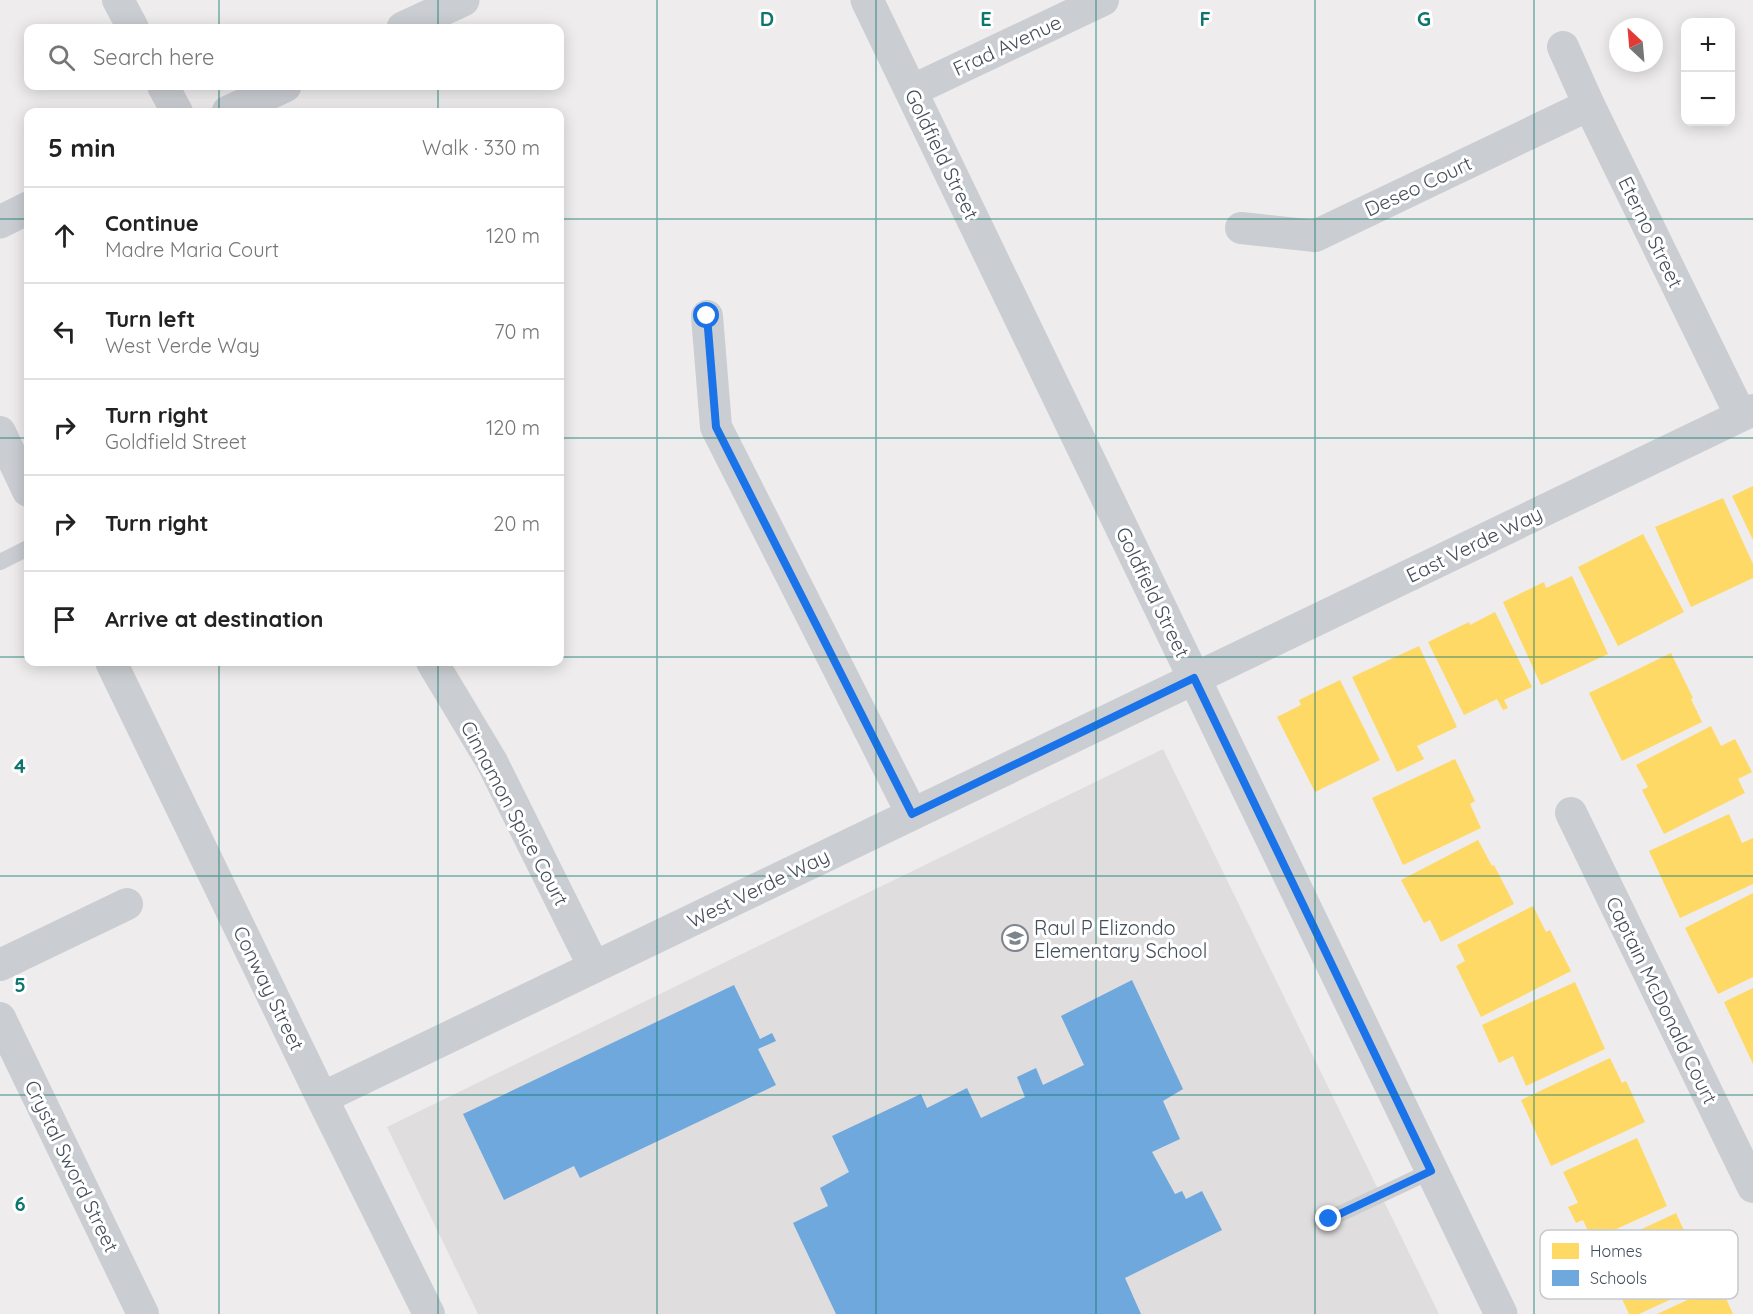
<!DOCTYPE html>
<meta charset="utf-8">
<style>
body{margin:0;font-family:Quicksand,sans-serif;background:#f2f2f2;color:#222}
.controls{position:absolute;right:18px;top:18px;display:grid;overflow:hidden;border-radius:12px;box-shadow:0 3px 15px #0003}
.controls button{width:54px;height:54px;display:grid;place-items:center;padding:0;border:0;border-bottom:2px solid #e0e0e0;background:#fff;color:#222;font:30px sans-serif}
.compass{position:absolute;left:1609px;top:18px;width:54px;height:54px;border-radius:50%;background:#fff;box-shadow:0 3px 15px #0003;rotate:334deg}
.stop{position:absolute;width:18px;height:18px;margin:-14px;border:4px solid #1a73e8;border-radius:50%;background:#fff}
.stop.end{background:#1a73e8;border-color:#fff;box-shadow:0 2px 6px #0008}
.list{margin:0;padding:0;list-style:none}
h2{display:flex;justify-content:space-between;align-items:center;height:78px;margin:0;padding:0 24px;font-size:26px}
h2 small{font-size:20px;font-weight:400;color:#767676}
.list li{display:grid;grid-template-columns:39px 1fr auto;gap:18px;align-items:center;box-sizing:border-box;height:96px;padding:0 24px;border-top:2px solid #e0e0e0}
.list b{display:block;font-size:22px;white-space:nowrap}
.list p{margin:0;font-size:20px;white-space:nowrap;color:#767676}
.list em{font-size:20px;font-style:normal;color:#767676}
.icon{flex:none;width:33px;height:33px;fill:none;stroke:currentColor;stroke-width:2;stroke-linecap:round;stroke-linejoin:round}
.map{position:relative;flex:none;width:1753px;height:1314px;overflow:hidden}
.search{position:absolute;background:#fff;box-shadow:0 3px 15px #0003;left:24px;top:24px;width:540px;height:66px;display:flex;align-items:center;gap:15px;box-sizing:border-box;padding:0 21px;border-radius:12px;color:#767676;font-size:22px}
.panel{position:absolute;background:#fff;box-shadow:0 3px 15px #0003;left:24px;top:108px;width:540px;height:558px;border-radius:12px}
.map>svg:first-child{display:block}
.education{fill:#dfddde}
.homes{fill:#ffd966}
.schools{fill:#6fa8dc}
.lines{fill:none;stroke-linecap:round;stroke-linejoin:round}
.lane{stroke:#cacdd1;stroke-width:16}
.street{stroke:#cacdd1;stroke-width:32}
.secondary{stroke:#cacdd2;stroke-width:33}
.route{stroke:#1a73e8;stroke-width:8}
.grid{fill:none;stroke:#0f766e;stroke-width:1.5;stroke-opacity:0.55}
.labels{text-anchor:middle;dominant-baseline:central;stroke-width:6;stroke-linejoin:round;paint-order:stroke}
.street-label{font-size:20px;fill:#424e5a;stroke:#fff}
.poi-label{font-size:20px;fill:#424e5a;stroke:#fff;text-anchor:start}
.key{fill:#fff;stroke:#c6cace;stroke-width:1.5}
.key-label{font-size:16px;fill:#424e5a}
.grid-label{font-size:20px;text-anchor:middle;font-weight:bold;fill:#0f766e;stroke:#fff;stroke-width:6;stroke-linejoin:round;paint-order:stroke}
</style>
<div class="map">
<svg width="1753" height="1314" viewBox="0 0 1753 1314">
<rect width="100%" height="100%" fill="#eeecec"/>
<path class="education" d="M1163 749 1439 1314H478L387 1127Z"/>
<path class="homes" d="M1753 486V540L1732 496Z
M1723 498 1753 564V578L1691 607 1655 527Z
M1643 534 1684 612 1618 646 1578 567Z
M1572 576 1608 654 1541 685 1503 602 1544 582 1546 588Z
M1495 612 1532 687 1504 700 1508 708 1503 710 1497 699 1464 715 1428 642 1469 622 1470 625Z
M1419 646 1457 727 1417 746 1424 759 1397 772 1352 677Z
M1671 653 1693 698 1691 699 1702 722 1622 761 1589 693Z
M1340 680 1380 760 1315 792 1277 717 1301 705 1299 700Z
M1711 726 1721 746 1735 739 1752 772 1738 779 1745 793 1664 834 1642 790 1648 787 1636 765Z
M1455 759 1475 801 1470 804 1481 828 1403 865 1372 798Z
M1729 814 1742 843 1753 838V884L1680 918 1649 851Z
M1478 840 1492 866 1494 865 1514 904 1441 942 1430 920 1424 923 1401 880Z
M1753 893V977L1718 994 1685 928Z
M1533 906 1546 932 1550 930 1571 971 1481 1017 1456 966 1465 961 1457 945Z
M1575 982 1605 1049 1526 1086 1513 1056 1499 1063 1482 1025Z
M1753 988V1064L1724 1002Z
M1610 1058 1622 1083 1626 1081 1645 1122 1551 1166 1521 1100Z
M1637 1138 1667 1206 1592 1240 1583 1220 1576 1223 1568 1207 1578 1203 1563 1172Z
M1676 1213 1687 1237 1694 1234 1715 1279 1639 1314H1629L1599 1249Z
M1720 1285 1733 1314H1657Z"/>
<path class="schools" d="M1132 980 1183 1089 1163 1101 1180 1139 1152 1152 1175 1194 1182 1191 1186 1199 1202 1191 1222 1230 1125 1278 1141 1314H836L793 1223 828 1206 820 1188 849 1172 832 1136 921 1094 927 1108 967 1088 981 1118 1025 1097 1017 1077 1036 1068 1043 1085 1084 1065 1061 1016Z
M734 985 760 1039 772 1033 776 1041 758 1049 776 1085 580 1178 574 1166 504 1200 463 1114Z"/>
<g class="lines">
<path class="lane" d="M0 562 28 548
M1329 1219 1431 1171"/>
<path class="street" d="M118 0 133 28
M1563 47 1589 105 1741 416
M163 86 177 112
M911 91 1103 0
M1241 228 1315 236 1589 105
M707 316 716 427 912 814
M0 432 28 491
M111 662 322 1098 429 1314
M432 662 492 762 594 967
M1571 813 1753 1187
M0 965 127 904
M0 1018 143 1314
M322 1098 1753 410"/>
<path class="secondary" d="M867 0 1501 1314
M403 28 463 0
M228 112 285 86
M0 222 28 208"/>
</g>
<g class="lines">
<path class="route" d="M707 316 716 427 912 814 1194 678 1431 1171 1329 1219"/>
</g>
<path class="grid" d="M219 0V28M438 0V28M657 0V1314M876 0V1314M1096 0V1314M1315 0V1314M1534 0V1314M219 86V112M438 86V112M0 219H28M560 219H1753M0 438H28M560 438H1753M0 657H28M560 657H1753M219 662V1314M438 662V1314M0 876H1753M0 1095H1753"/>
<defs>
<symbol id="school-ring" viewBox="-11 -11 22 22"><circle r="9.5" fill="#fff" stroke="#7e858d" stroke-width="1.5"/><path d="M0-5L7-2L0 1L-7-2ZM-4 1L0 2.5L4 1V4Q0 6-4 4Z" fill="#7e858d"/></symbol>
</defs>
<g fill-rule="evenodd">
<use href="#school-ring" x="1000" y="923" width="30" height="30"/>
</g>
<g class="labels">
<g class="street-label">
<text transform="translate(1007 45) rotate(-25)">Frad Avenue</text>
<text transform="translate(942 154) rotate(64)">Goldfield Street</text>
<text transform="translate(1418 186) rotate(-25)">Deseo Court</text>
<text transform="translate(1651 232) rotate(64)">Eterno Street</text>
<text transform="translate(1474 544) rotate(-26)">East Verde Way</text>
<text transform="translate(1153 592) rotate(64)">Goldfield Street</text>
<text transform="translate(515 813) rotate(62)">Cinnamon Spice Court</text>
<text transform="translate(758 888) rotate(-26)">West Verde Way</text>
<text transform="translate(269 988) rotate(64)">Conway Street</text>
<text transform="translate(1662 1000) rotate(64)">Captain McDonald Court</text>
<text transform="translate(72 1166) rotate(64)">Crystal Sword Street</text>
</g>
<g class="poi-label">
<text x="1034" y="927">Raul P Elizondo<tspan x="1034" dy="23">Elementary School</tspan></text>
</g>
</g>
<rect x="1540" y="1230" width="198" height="69" rx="9" class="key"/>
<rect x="1552" y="1243" width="27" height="16" fill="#ffd966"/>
<rect x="1552" y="1270" width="27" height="16" fill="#6fa8dc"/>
<g class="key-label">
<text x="1590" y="1257">Homes</text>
<text x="1590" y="1284">Schools</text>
</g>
<g class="grid-label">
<text x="767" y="26">D</text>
<text x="986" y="26">E</text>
<text x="1205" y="26">F</text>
<text x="1424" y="26">G</text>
<text x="20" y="773">4</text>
<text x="20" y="992">5</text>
<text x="20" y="1211">6</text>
</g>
</svg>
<div class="controls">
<button>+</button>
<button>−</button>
</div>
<svg class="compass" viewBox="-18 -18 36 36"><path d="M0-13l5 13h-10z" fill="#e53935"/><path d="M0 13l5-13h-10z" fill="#767676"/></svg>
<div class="stop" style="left:707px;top:316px"></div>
<div class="stop end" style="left:1329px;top:1219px"></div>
<div class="search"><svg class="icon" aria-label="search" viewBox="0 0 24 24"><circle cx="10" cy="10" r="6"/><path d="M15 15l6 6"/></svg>Search here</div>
<section class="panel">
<h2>5 min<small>Walk · 330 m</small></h2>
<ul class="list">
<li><svg class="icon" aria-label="ahead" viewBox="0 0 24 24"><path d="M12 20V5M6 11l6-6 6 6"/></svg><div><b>Continue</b><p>Madre Maria Court</p></div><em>120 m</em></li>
<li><svg class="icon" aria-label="left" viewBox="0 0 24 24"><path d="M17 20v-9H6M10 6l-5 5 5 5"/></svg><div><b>Turn left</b><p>West Verde Way</p></div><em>70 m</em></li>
<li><svg class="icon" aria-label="right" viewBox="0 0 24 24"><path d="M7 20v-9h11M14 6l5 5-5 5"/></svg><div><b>Turn right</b><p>Goldfield Street</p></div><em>120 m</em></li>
<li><svg class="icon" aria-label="right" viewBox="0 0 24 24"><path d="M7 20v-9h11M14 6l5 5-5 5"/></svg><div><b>Turn right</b></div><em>20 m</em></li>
<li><svg class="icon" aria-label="arrive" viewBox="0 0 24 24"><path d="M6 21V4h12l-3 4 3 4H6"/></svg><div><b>Arrive at destination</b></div></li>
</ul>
</section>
</div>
